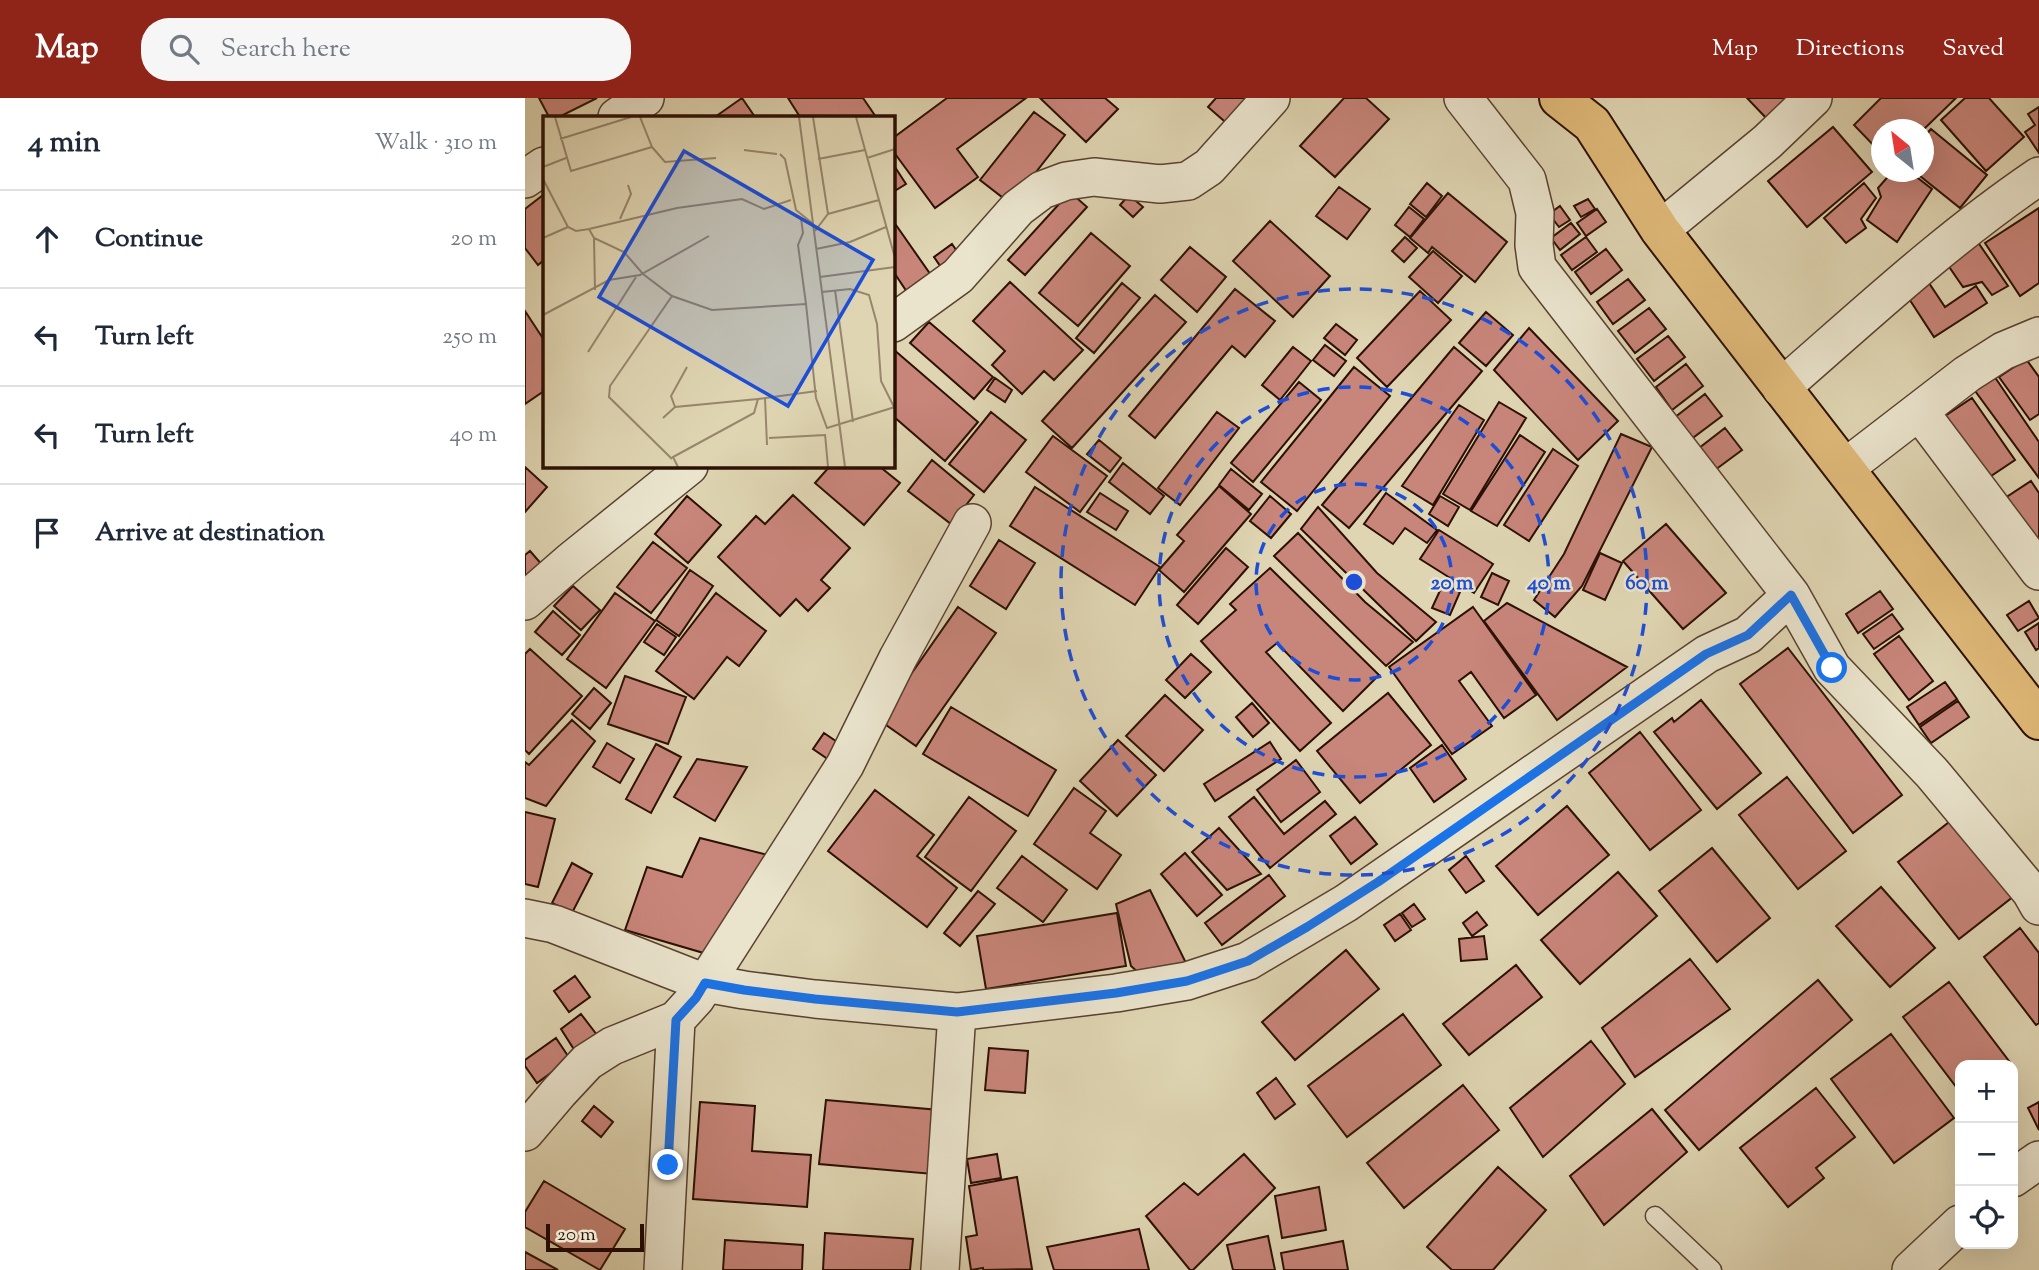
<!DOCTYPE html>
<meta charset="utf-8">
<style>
body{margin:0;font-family:"Sorts Mill Goudy",serif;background:#f6f6f7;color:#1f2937}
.controls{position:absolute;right:21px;bottom:21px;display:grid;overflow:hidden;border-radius:14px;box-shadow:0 7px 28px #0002}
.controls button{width:63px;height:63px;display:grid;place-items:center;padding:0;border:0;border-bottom:2px solid #e0e1e3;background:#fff;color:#1f2937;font:35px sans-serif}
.compass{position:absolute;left:1346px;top:21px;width:63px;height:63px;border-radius:50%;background:#fff;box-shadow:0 7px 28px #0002;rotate:330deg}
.scale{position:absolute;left:21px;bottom:18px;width:98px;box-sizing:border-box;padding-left:7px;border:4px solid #2c1005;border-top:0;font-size:19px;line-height:24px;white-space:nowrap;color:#2c1005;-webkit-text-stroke:5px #eae4cd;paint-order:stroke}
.stop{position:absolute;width:21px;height:21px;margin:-16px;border:5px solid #1a73e8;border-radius:50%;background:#fff}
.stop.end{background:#1a73e8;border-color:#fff;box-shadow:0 2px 7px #0008}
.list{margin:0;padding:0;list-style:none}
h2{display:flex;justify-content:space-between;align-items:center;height:91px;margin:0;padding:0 28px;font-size:30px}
h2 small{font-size:23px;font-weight:400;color:#747a83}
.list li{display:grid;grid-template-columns:46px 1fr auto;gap:21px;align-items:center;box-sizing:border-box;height:98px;padding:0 28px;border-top:2px solid #e0e1e3}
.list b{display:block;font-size:26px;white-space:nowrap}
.list em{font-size:23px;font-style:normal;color:#747a83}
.icon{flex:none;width:38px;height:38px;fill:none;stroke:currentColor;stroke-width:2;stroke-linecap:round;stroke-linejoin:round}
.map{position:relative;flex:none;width:1514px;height:1172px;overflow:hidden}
header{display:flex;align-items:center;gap:42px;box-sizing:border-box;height:98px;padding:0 35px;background:#8f2418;color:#fff}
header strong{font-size:33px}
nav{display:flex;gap:38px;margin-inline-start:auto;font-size:24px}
.search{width:490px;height:63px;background:#f6f6f7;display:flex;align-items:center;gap:18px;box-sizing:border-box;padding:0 24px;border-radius:28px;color:#747a83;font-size:26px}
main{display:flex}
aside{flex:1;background:#fff}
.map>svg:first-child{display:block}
.building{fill:#c8857a;stroke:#2c1005;stroke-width:2}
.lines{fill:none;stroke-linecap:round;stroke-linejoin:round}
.service-casing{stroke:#594130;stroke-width:21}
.minor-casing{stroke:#594130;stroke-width:40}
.trunk-casing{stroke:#2c1005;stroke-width:42}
.service{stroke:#eae4cd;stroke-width:18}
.minor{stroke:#eae4cd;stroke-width:37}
.trunk{stroke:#e0ba79;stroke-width:38}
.route{stroke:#1a73e8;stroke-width:9}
.ring{fill:none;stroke:#1d4ed8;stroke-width:3.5;stroke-dasharray:12 9}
.inset-road{fill:none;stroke:#97866d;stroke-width:2}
.view{fill:#1d4ed8;fill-opacity:0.15;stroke:#1d4ed8;stroke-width:3.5}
.inset-edge{fill:none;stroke:#2c1005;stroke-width:3.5}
.centre{fill:#1d4ed8;stroke:#eae4cd;stroke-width:3.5}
.ring-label{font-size:21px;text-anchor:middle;font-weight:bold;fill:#1d4ed8;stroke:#eae4cd;stroke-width:5;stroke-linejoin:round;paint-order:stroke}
</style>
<header>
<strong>Map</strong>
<div class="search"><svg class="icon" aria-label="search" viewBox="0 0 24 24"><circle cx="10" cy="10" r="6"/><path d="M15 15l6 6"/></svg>Search here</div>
<nav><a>Map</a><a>Directions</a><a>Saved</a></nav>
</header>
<main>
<aside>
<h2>4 min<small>Walk · 310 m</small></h2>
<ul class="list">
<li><svg class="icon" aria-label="ahead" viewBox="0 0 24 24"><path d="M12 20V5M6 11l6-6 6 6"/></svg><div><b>Continue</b></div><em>20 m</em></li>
<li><svg class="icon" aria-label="left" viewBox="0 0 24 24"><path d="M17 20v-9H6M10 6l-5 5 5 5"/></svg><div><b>Turn left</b></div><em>250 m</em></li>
<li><svg class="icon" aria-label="left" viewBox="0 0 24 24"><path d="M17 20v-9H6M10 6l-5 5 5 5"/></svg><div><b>Turn left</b></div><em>40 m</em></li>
<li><svg class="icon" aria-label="arrive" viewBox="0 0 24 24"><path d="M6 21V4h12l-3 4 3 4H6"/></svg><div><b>Arrive at destination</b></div></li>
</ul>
</aside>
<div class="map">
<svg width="1514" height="1172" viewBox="0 0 1514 1172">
<rect width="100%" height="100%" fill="#dfd5b2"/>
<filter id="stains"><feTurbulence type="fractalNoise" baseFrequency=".00286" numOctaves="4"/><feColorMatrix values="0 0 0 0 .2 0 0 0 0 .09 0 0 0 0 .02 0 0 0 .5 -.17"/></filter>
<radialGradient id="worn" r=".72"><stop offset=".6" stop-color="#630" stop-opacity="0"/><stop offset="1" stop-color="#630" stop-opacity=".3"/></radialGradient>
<path class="building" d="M14 0H72L34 19H24Z
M217 0 230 19H190Z
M263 0H338L351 19H275Z
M422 0H501L432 51 453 79 410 110 368 53V40Z
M515 0H580L593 11 561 44Z
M691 0H732L706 29 683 9Z
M819 0H841L864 21 810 79 775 48Z
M1222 0H1269L1244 23Z
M1356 0H1431L1398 32H1356V55L1329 27Z
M1440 0H1464L1499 39 1461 73 1416 22Z
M1514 9V55L1500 34 1510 27 1503 16Z
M509 14 540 37 486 106 455 82Z
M1308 29 1347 74 1282 129 1243 83Z
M1406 31 1462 77 1435 110 1390 74H1398V40Z
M368 66 381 86 368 94Z
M1367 74H1385L1407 91 1372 144 1342 122 1356 99 1353 90Z
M902 85 917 98 901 119 885 106Z
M1339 85 1351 100 1336 121 1341 130 1321 145 1299 120Z
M814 89 845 111 822 141 791 118Z
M545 94 562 109 500 177 483 162Z
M923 95 982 144 950 184 907 149 903 155 885 140Z
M18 97 19 162 13 167 0 150V111Z
M604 97 618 109 608 119 595 107Z
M1063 101 1070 111 1056 119 1049 108Z
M1035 108 1045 122 1034 129 1024 116Z
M884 109 899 121 885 139 870 127Z
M1514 110V185L1495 198 1460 145Z
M1072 111 1081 124 1061 138 1052 125Z
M745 123 805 178 768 219 708 163Z
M1046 125 1055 136 1035 152 1026 140Z
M371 127 408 180 384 197 368 173V129Z
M566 135 605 168 553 228 514 195Z
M1448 137 1483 188 1467 197 1457 184 1438 189 1418 160Z
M880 139 892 150 879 164 867 153Z
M1061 139 1072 154 1047 172 1036 157Z
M427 146 438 162 420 175 409 159Z
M665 149 701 179 672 214 636 182Z
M1081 151 1097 172 1066 196 1050 174Z
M908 153 937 178 913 205 884 179Z
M1400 179 1420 209 1451 188 1462 205 1409 239 1379 193Z
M1103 181 1120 202 1088 226 1072 204Z
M485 184 558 252 529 282 519 273 497 296 467 267 480 253 448 223Z
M597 185 615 200 569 255 551 240Z
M710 191 750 223 720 259 707 248 630 340 604 318Z
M895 193 926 222 862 289 832 260Z
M630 197 661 224 547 350 517 323Z
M1124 210 1141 231 1110 255 1093 233Z
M0 213 19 242V293L0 306Z
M961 214 988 237 961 268 934 245Z
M404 224 468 279 449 301 385 245Z
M811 226 832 242 820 257 799 240Z
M1004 230 1093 323 1053 362 969 272Z
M1143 238 1160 259 1129 283 1112 261Z
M800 247 821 263 809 278 788 262Z
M768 249 786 263 755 302 737 287Z
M929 249 957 273 824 430 797 407Z
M368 251 453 324 420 363 368 318Z
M1501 261 1514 279V316L1505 322 1474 279Z
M1161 266 1178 288 1147 312 1131 289Z
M829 269 865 298 772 413 736 384Z
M1465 272 1514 344V380L1445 286Z
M470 280 487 292 480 304 462 292Z
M774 284 796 302 728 384 706 365Z
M1180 296 1197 318 1165 342 1149 320Z
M1447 300 1490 362 1460 382 1417 320Z
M974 304 1001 320 945 412 918 396Z
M934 307 959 322 908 407 877 388Z
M466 314 501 342 459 394 424 366Z
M692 314 714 330 655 407 633 390Z
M1200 330 1217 352 1186 375 1169 354Z
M1096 336 1127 349 1057 488 1030 519 1009 502 1039 456Z
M995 337 1020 354 972 428 946 413Z
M528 338 582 378 555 414 501 374Z
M574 342 596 360 585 374 562 356Z
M1028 351 1053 368 1004 443 979 427Z
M407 362 449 397 426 426 383 393Z
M598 365 639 398 625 416 584 384Z
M305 368H354L375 385 339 427 290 385Z
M0 369 22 389 0 414Z
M706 371 737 396 724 412 694 387Z
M1506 383 1514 395V450L1474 404Z
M694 388 726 416 659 494 634 472 659 443 652 437Z
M510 389 635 469 610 507 485 428Z
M575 395 603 413 591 432 562 414Z
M861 395 912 432 902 445 880 430 868 446 839 426Z
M268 397 325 450 296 482 305 490 283 513 271 501 255 518 193 459 231 418 240 426Z
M162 398 196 427 163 465 130 436Z
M745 398 766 416 746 440 725 423Z
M915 398 934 409 923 428 904 416Z
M793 409 852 475 911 524 891 543 776 431Z
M1141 426 1201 495 1158 531 1098 463Z
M914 432 968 466 949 495 895 461Z
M773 435 840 504 888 544 861 568 749 458Z
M474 442 510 465 481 511 445 488Z
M128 444 162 470 126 515 92 489Z
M701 450 723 469 673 526 652 507Z
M5 453 19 469 0 482V457Z
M1075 455 1097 465 1080 502 1058 492Z
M745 470 854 577 818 613 752 545 741 554 806 625 775 653 676 543 711 512 705 506Z
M165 472 188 488 154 538 131 522Z
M967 475 984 483 973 507 956 499Z
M918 486 935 494 925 517 907 510Z
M48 488 75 512 56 532 29 508Z
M1355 493 1368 511 1333 535 1321 516Z
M90 495 130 523 81 590 42 561Z
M191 495 241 533 214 568 202 559 169 601 131 573Z
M1504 503 1514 520 1493 533 1482 517Z
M982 505 1102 569 1032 622 959 523Z
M433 509 471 535 391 648 354 622Z
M948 509 1011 597 979 620 946 574 934 583 967 628 927 656 864 569Z
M28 513 55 537 37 557 10 534Z
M1367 516 1378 531 1349 551 1338 536Z
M1514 525V550L1511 552 1500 534Z
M132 526 151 539 139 557 119 544Z
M1374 538 1408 583 1384 602 1349 556Z
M1263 550 1377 697 1328 735 1215 586Z
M5 551 57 598 4 656 0 652V556Z
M666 556 686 574 660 600 641 582Z
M100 578 161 599 143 646 83 626Z
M1420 584 1432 601 1394 627 1382 609Z
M69 590 86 605 65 631 47 616Z
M863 595 906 647 835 705 792 653Z
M640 597 678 632 639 673 601 638Z
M1176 602 1236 675 1192 711 1129 634 1147 620 1149 624Z
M1433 603 1444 619 1406 645 1395 629Z
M727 605 744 625 728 639 711 619Z
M426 609 531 672 503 718 398 656Z
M47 622 70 643 21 708 0 700V664L4 667Z
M1115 634 1176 712 1125 752 1064 675Z
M299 635 321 650 310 666 288 651Z
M593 642 631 677 592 718 555 683Z
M745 644 756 661 690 703 679 686Z
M82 645 109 661 95 685 68 669Z
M131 646 156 659 126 715 101 701Z
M917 647 941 681 909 704 885 670Z
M172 661 222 669 190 723 149 699Z
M771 662 795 694 756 724 732 692Z
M1262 679 1321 753 1273 791 1214 717Z
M549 690 581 713 565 735 596 757 572 791 509 746Z
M350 692 409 737 392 758 432 790 402 829 303 753Z
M444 699 491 733 446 793 400 759Z
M729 699 759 736 800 703 811 716 745 770 704 719Z
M1042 708 1084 757 1013 817 971 768Z
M0 714 30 721 13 789 0 786Z
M830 719 852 746 826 766 805 738Z
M1428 721 1489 798 1434 841 1373 764Z
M694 730 736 776 702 792 667 754Z
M175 740 247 758 182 856 100 832 122 769 157 779Z
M1187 750 1245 820 1192 864 1134 793Z
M660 755 697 797 672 818 636 776Z
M497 758 542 792 518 824 472 790Z
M941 758 959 783 941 795 924 772Z
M47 765 67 776 47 815 27 805Z
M1093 774 1132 818 1055 886 1016 842Z
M744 777 760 798 697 847 680 825Z
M1356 789 1410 850 1365 889 1311 828Z
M625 792 662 867 625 885 606 868 591 806Z
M453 793 470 806 435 848 419 835Z
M889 806 900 821 887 829 877 815Z
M952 814 962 827 947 838 938 825Z
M592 815 601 868 461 891 452 838Z
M875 816 886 832 870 843 859 827Z
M1495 830 1514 855V925L1511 927 1459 859Z
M959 838 962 861 936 863 934 841Z
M821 852 854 891 770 962 737 924Z
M1165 861 1205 911 1110 979 1077 930Z
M991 867 1017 899 944 957 918 926Z
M50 878 65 899 44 914 29 893Z
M1293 882 1327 922 1174 1052 1140 1012Z
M1424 884 1487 967H1435V994L1378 919Z
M56 916 72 937 50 953 36 931Z
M878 916 916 967 822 1039 783 988Z
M1366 936 1429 1020 1369 1065 1306 981Z
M31 940 45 961 12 985 0 968V962Z
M1066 943 1100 986 1018 1059 985 1010Z
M464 950 503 953 500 995 460 992Z
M751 980 770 1006 750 1021 732 995Z
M938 987 974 1032 879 1110 842 1065Z
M1291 990 1330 1039 1291 1070 1299 1080 1263 1109 1215 1050Z
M301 1002 414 1012 408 1076 294 1066Z
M175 1004 230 1008 227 1053 286 1057 282 1109 168 1101Z
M1514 1004V1032L1503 1010Z
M69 1008 88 1024 76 1039 57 1023Z
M1127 1011 1162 1054 1079 1127 1045 1078Z
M472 1056 476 1080 446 1085 442 1061Z
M719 1056 750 1090 668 1172H665L621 1118 659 1085 673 1097Z
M973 1069 1021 1112 968 1172H927L902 1149Z
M492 1079 507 1171 458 1172V1170L446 1172 441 1139 452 1137 444 1088Z
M19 1083 100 1131 75 1172 0 1129V1114Z
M794 1089 801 1132 757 1140 750 1098Z
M614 1131 624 1172H529L522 1149Z
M300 1135 388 1141 385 1172H298Z
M743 1138 750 1172H708L702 1147Z
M200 1142 278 1147 277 1172H198Z
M818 1143 823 1172H759L756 1155Z
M0 1154 33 1172H0Z"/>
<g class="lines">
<defs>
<path id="service" d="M1130 1118 1187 1172"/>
<path id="minor" d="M938 0 1002 82 1010 115 1009 147 1012 169 1266 497
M92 19 120 0
M0 81 19 68
M1135 132 1242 44 1288 0
M368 225 433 178 493 110 517 92 541 83 569 79 635 86 663 83 684 69 746 0
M1256 290C1340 217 1421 141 1514 78
M1394 313 1514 473
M1320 370 1442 276 1478 253 1514 238
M0 503 46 463 164 368
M0 820 29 826 180 885 219 892 290 901 432 914 591 895 662 883 723 863 821 805 1182 556 1223 537 1266 497 1307 570 1407 675 1506 794 1514 808
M0 1034 34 994 62 964 87 948 151 922 171 900 320 667 373 560 447 425
M1488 1080 1514 1062
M138 1172 151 922
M415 1172 432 914
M1386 1172 1435 1126"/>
<path id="trunk" d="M1034 0 1067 26 1135 132 1514 622"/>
</defs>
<use href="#service" class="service-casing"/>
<use href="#minor" class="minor-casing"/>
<use href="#trunk" class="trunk-casing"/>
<use href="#service" class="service"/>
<use href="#minor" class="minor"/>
<use href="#trunk" class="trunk"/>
</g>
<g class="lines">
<path class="route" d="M143 1067 151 922 171 900 180 885 219 892 290 901 432 914 591 895 662 883 723 863 782 829 853 784 1181 556 1223 537 1266 497 1307 570"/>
</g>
<g class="ring">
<circle cx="829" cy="484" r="98"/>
<circle cx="829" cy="484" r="195"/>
<circle cx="829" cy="484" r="293"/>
</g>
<g transform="translate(18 18)">
<rect width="352" height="352" fill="#dfd5b2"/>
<path class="inset-road" d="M12 1 28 55 109 31 122 46 173 42M97 1 109 31M256 1 302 351M270 1 285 98M313 1 352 142M17 23 88 1M201 34 234 38M237 38 242 43 253 94 269 107M324 42 352 33M275 43 322 34M0 51 23 42M0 63 25 111 33 115 46 113 51 122 81 136 100 158 129 180 169 194 263 188 273 282 284 312 352 291M258 102 260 117 255 129 263 188M77 103 88 78 85 69M46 113 134 92 199 83 221 93 248 84M272 115 285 98 336 84M0 122 25 111M51 122 52 174M273 133 307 126 343 111M277 161 352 151M292 174 310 306M279 176 307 173 326 179 334 208 338 265 351 291M129 180 67 270 66 281 129 343M0 199 66 164 97 159 166 120M45 236 93 161M222 282 224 329M132 291 128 280 144 251M120 302 132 291 215 283M282 318 285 351M226 322 282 319M135 351 130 341 211 297 215 283 274 275"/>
<path class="view" d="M141 35 330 144 245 290 56 181Z"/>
<rect width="352" height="352" class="inset-edge"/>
</g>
<circle cx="829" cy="484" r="10" class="centre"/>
<g class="ring-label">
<text x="927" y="491">20 m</text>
<text x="1024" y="491">40 m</text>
<text x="1122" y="491">60 m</text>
</g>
<rect width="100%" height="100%" filter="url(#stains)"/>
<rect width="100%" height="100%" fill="url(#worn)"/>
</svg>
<div class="controls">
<button>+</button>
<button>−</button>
<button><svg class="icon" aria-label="locate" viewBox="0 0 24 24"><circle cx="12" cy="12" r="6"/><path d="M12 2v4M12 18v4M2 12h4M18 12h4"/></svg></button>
</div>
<svg class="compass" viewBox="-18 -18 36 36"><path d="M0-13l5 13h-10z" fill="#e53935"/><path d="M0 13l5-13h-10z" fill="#747a83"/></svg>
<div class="scale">20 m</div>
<div class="stop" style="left:1307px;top:570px"></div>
<div class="stop end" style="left:143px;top:1067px"></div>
</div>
</main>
